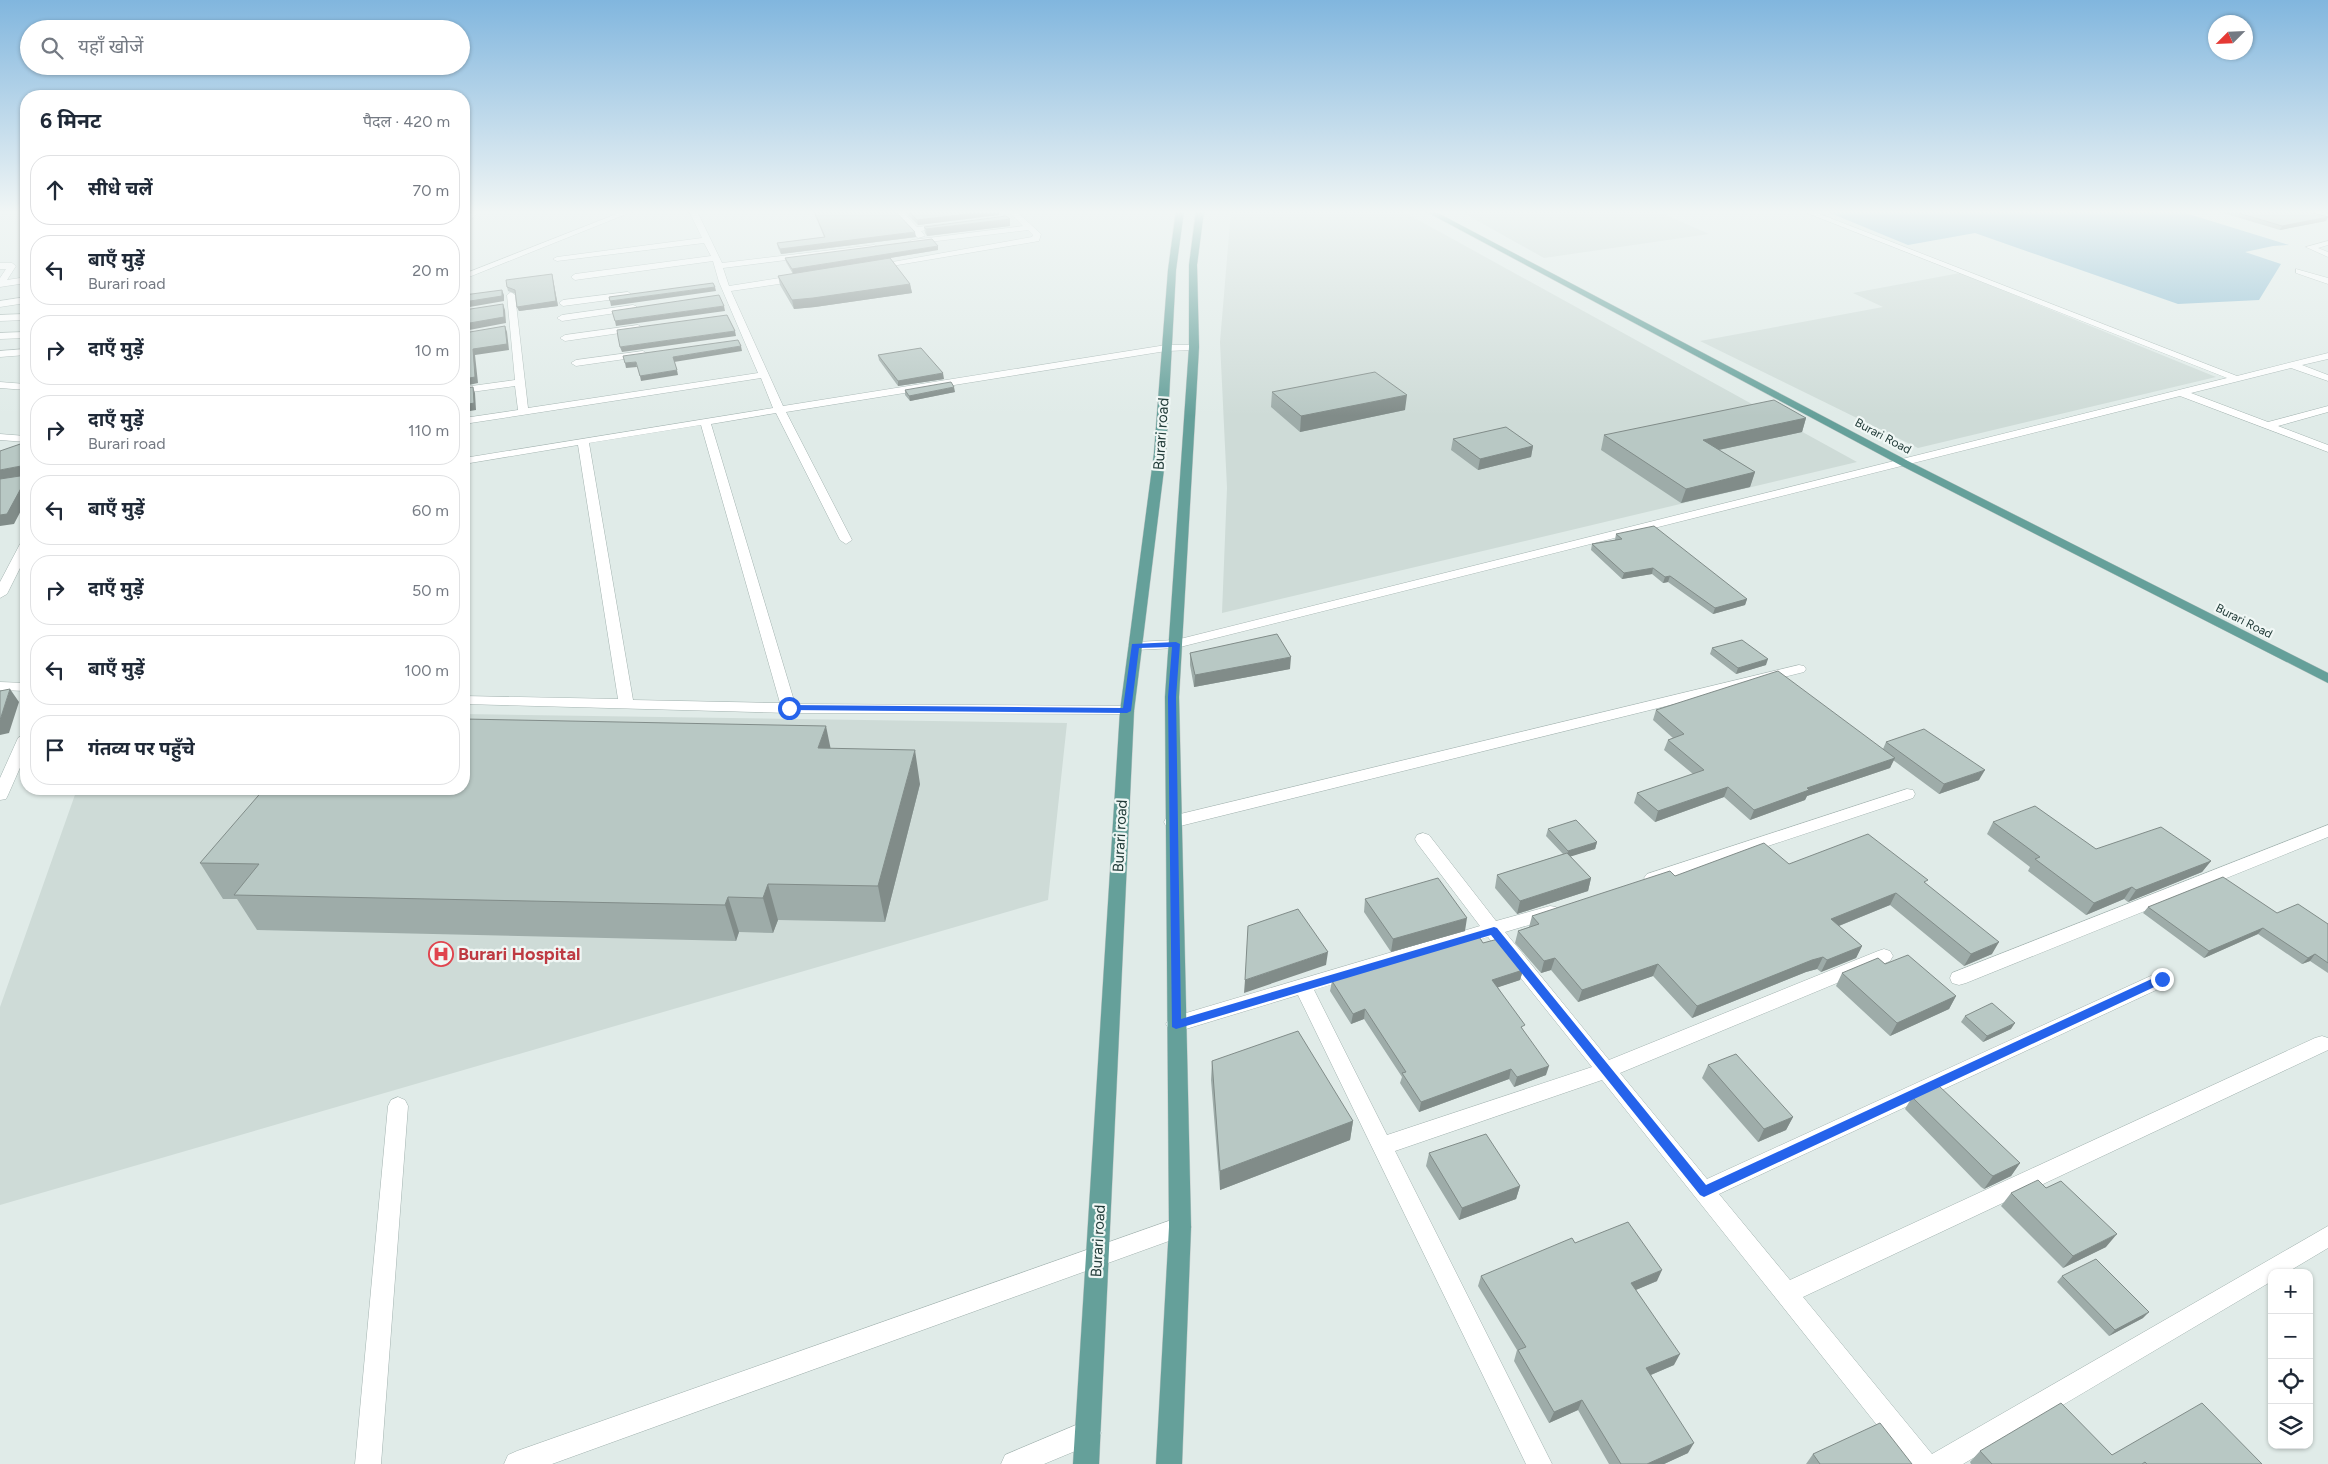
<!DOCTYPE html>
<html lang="hi">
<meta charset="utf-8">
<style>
body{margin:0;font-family:Figtree,"Noto Sans Devanagari",sans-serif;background:#f6f6f7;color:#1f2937}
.controls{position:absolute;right:15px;bottom:15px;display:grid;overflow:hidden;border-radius:10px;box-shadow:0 1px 4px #0004}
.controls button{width:45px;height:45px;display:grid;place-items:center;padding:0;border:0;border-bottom:1px solid #e0e1e3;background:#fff;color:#1f2937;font:25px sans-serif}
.compass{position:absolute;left:2208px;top:15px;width:45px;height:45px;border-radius:50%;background:#fff;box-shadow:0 1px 4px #0004;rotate:246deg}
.stop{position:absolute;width:15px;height:15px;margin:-11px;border:4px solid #2563eb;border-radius:50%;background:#fff}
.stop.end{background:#2563eb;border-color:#fff;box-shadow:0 1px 5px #0008}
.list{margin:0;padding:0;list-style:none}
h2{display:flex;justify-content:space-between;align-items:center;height:65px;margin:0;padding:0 20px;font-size:21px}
h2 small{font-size:16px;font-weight:400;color:#747a83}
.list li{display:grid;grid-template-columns:32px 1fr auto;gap:15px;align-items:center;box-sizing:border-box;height:70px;margin:0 10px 10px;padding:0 10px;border:1px solid #e0e1e3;border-radius:20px}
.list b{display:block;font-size:19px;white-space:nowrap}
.list p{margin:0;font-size:16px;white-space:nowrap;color:#747a83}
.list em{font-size:16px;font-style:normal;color:#747a83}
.icon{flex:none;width:28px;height:28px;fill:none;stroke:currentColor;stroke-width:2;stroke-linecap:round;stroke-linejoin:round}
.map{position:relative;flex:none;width:2328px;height:1464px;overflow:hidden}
.search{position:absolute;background:#fff;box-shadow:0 1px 4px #0004;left:20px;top:20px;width:450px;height:55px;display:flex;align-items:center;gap:12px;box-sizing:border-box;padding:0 18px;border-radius:28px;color:#747a83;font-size:19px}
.panel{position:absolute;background:#fff;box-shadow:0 1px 4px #0004;left:20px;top:90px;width:450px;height:705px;border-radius:20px}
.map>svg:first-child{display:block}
.built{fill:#cedbd7}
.water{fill:#88bad0}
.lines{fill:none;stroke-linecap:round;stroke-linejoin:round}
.minor-casing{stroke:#a3b3b0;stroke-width:1}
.major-casing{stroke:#c1c8c7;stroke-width:1}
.minor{fill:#fff;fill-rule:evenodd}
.major{fill:#65a09a;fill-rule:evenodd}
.wall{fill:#9eaca9}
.shaded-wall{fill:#818c89}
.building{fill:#b8c8c4;stroke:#818c89}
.route{fill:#2563eb}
.labels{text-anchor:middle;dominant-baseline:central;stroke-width:4.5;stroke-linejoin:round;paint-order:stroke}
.far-street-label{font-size:12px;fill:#213b38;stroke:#f0f7f5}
.street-label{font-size:15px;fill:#213b38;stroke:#f0f7f5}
.near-health-label{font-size:18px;font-weight:bold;fill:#be3a42;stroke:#f0f7f5;text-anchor:start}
</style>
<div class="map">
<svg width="2328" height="1464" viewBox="0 0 2328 1464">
<rect width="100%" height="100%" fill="#e0ebe8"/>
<path class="built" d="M1231 211H1402L1857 462 1222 613 1227 488 1220 342Z
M1460 211H1657L1709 234 1544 258Z
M1960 273 2216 377 1918 448 1700 341 1883 307 1853 293Z
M464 714 1067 723 1048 900 0 1205V1007L77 789H464Z"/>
<path class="water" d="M1842 211H2179L2289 245 2273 246 2245 252 2281 264 2259 300 2178 304 1975 233 1908 245 1830 213Z"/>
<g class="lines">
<defs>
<path id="minor" d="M473 211H481L464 225V219Z
M624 211H634L464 279V274Z
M689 211H697L722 263 874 245 878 247 874 249 723 268 729 286 799 275 803 278 799 281 731 291 783 406 1166 345H1197L1199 347 1194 350 1166 351 786 412 852 540 846 544 840 540 776 413 711 424 795 704 1127 706 1134 711 1132 714 789 713 464 704V696L618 699 578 445 464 464V458L773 408 761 378 464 424V418L518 410 515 386 464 393V387L515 380 507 295 511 292 515 295 528 408 758 373 719 282 713 261 575 280 571 277 575 274 711 256 704 243 557 261 553 259 557 257 702 238ZM701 425 780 703 633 700 589 443Z
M894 211H902L917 227 944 224 948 226 921 231 925 236 918 238Z
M1008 211H1016L1041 234 1039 241 874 269 870 266 1032 237 1033 235 1028 230 912 244 908 242 912 240 1023 226Z
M1802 211H1812L2237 376 2328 353V359L2302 365 2328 375V381L2291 368 2191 393 2268 422 2328 406V412L2278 426 2328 445V452L2180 396 1176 648 1135 650 1128 646 1135 642 1176 640 2227 378Z
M2328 241V245L2318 248 2328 252V257L2306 247Z
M0 263H12L16 266 7 280 26 277V283L0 287V278L6 269H0Z
M2296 269 2328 278V284L2296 273Z
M628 292 632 295 631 297 563 306 559 303 563 300Z
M26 297V303L0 307V301Z
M633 305 636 306V310L562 321 557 318 562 315Z
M26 314V320L0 321V315Z
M638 325 643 328 641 330 565 341 560 338 565 335Z
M26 332V338L0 339V333Z
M26 349V355L0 357V351Z
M643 351 648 354 646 356 576 366 571 363 576 360Z
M0 382 26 384V390L0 388Z
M0 434 26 436V442L0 440Z
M26 540V556L7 594 0 598V582L20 544Z
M1799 665 1804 666 1806 669 1804 672 1172 828 1166 826 1164 822 1166 818 1172 816Z
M0 682 26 683V691L0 690Z
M26 733V754L8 795 6 799 0 800V778L18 738Z
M1907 789 1913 790 1915 794 1913 798 1659 882 1653 884 1647 882 1644 878 1647 874Z
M2328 825V837L1966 983 1959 985 1952 983 1950 978 1952 973Z
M1423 833 1429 835 1496 921 1550 906 1556 907 1559 912 1556 917 1505 932 1609 1060 1878 951 1884 949 1890 951 1893 956 1890 961 1620 1073 1707 1179 2155 974 2162 972 2169 974 2171 979 2169 984 1719 1194 1790 1280 2315 1038 2322 1036 2328 1038V1050L1803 1297 1932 1454 2328 1226V1248L2286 1273H2272V1281L1963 1464H1908L1602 1080 1395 1151 1552 1464H1526L1298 995 1176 1032 1169 1029 1166 1024 1169 1019 1176 1016 1480 926 1417 843 1415 839 1417 835ZM1488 937 1592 1067 1387 1135 1314 990Z
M398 1097 405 1100 408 1106 381 1464H355L388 1106 391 1100Z
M1180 1217 1188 1220 1191 1227 1188 1234 1180 1237 552 1464H504L508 1455 517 1451Z
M1088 1420 1097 1424 1101 1433 1097 1442 1044 1464H1001L1005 1455Z"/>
<path id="major" d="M1176 211H1184L1176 270 1166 453 1134 711 1099 1464H1073L1120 711 1154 453 1168 270Z
M1196 211H1204L1197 265 1199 347 1179 697 1191 1227 1182 1464H1156L1169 1227 1165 697 1189 347V265Z
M1425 211H1434L1908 461 2328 673V683L1900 465Z"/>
</defs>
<use href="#minor" class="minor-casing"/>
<use href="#major" class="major-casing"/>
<use href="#minor" class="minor"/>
<use href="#major" class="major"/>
</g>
<path class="wall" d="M814 211 916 237 781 254 778 248 777 243 824 237 815 215Z
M904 211H999V215L918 225Z
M2216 211H2306L2326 221 2280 230Z
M2316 211H2328V214Z
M1010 226 927 236 925 233 924 227Z
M938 250 890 258 910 284 912 293 815 307 794 309 780 285 778 276 793 274 786 262 785 258Z
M552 274 558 306 519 311 517 307 516 294 508 291 507 287Z
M878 355 944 379 898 386 879 360Z
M905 390 955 392 910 401 905 395Z
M1272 392 1405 410 1300 432 1271 407Z
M1806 418 1802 432 1719 450 1755 472 1750 487 1681 503 1601 450 1604 435Z
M1453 439 1533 446 1531 457 1478 470 1451 450Z
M1616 534 1747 599 1745 605 1713 614 1668 582 1663 583 1652 574 1622 579 1591 550 1592 544 1615 540Z
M1712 648 1766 665 1736 674 1710 654Z
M1190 653 1290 669 1194 687 1190 665Z
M1656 710 1883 749 1886 742 1979 780 1939 794 1893 760 1890 768 1807 796 1805 800 1750 820 1724 797 1655 822 1634 803 1637 793 1693 774 1664 750 1668 740 1673 738 1653 720Z
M830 748 920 784 885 922 778 920 773 933 739 932 736 941 257 930 237 899H223L200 863Z
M1993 822 2096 849 2211 861 2202 872 2128 902 2124 899 2086 915 2028 871 2030 867 1987 834Z
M1548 829 1597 842 1595 849 1570 856 1591 878 1588 891 1517 914 1495 888 1497 875 1563 854 1546 836Z
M1789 864 1926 884 1992 954 1964 966 1890 905 1839 926 1862 946 1856 958 1821 972 1817 969 1806 972 1692 1018 1653 976 1578 1002 1551 970 1541 973 1515 943 1518 931 1529 927 1532 916 1675 876Z
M1365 899 1465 931 1391 952 1364 912Z
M2148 907 2277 913 2328 924V973L2310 961 2302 964 2258 934 2204 958 2143 913Z
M1483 943 1523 970 1520 980 1498 987 1523 1030 1546 1075 1514 1087 1509 1079 1419 1112 1400 1083 1402 1077 1364 1019 1351 1024 1330 991 1332 981Z
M1885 964 1956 996 1949 1009 1890 1036 1836 986 1842 973Z
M1965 1016 2011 1029 1983 1042 1961 1022Z
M1212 1061 1353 1121 1350 1140 1220 1190 1211 1080Z
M1708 1065 1793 1117 1786 1130 1758 1142 1702 1078Z
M1912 1097 2020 1163 2011 1176 1984 1189 1981 1187 1905 1109Z
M1429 1153 1520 1186 1516 1199 1459 1220 1426 1166Z
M2011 1193 2106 1247 2063 1268 2001 1206Z
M1575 1243 1657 1281 1636 1290 1674 1365 1651 1375 1688 1453 1664 1464H1609L1578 1410 1549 1423 1514 1361 1517 1350 1478 1286 1481 1276Z
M2062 1276 2143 1318 2109 1336 2057 1282Z
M1980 1451 2112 1455 2262 1464H1971L1970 1462Z
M1813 1454 1912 1464H1806Z"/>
<path class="shaded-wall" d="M991 211H999V215L918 225 917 220Z
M2328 217 2326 221 2280 230 2282 226Z
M1010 219V226L927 236 926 229Z
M915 232 916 237 781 254 780 249Z
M938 246V250L793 274 792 269Z
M552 274 558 306 519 311 517 307Z
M910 284 912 293 815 307 794 309 792 300Z
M715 287 716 291 611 306 610 301Z
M502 290 504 295V301L464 308V302Z
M503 304 505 310 506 323 464 331V324Z
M724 306 725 311 616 326 615 321Z
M505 326 507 332 509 350 475 355 478 383 464 386V379L473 349Z
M735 331 736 336 622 352 620 347Z
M741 346 742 351 674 362 673 357Z
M636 362 637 367 626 368 625 363Z
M677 370 678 375 641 381 640 376Z
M943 373 944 379 898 386V381Z
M473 387 475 393 476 410 464 412V405Z
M954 387 955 392 910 401 909 396Z
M1407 395 1405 410 1300 432 1301 416Z
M1806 418 1802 432 1699 454 1703 440Z
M1533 446 1531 457 1478 470 1480 459Z
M21 466 26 471V477L0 481V470Z
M1755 472 1750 487 1681 503 1686 489Z
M26 479V501L14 524 0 526V515Z
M1653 568 1652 574 1622 579 1624 573Z
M1670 576 1668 582 1663 583 1665 577Z
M1747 599 1745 605 1713 614 1715 608Z
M1291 657 1290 669 1194 687 1195 675Z
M1768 659 1766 665 1736 674 1738 668Z
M10 689 19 702 9 733 0 735V720Z
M826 726 833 760 818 748Z
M915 750 920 784 885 922 878 886Z
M1895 758 1890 768 1807 796 1805 800 1750 820 1754 810 1807 788Z
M1985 770 1979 780 1939 794 1944 784Z
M1728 787 1724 797 1655 822 1658 811Z
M1597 842 1595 849 1566 858 1568 851Z
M2211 861 2202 872 2128 902 2136 890Z
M1591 878 1588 891 1517 914 1520 901Z
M768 884 778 920 773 933 763 898Z
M2132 887 2124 899 2086 915 2094 903Z
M1896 893 1890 905 1826 931 1831 919Z
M728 897 739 932 736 941 725 905Z
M1467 918 1465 931 1391 952 1393 939Z
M2263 928 2258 934 2204 958 2209 951Z
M1999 942 1992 954 1964 966 1971 954Z
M1862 946 1856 958 1821 972 1827 960Z
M1328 952 1326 965 1244 993 1245 980Z
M2315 954 2310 961 2302 964 2308 958Z
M1823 957 1817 969 1806 972 1692 1018 1697 1006 1812 960Z
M1555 958 1551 970 1541 973 1544 961Z
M1658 964 1653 976 1578 1002 1582 990Z
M1523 970 1520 980 1490 990 1492 980Z
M1956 996 1949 1009 1890 1036 1897 1023Z
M1365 1009 1364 1019 1351 1024 1353 1014Z
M2015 1023 2011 1029 1983 1042 1987 1036Z
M1549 1066 1546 1075 1514 1087 1517 1077Z
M1511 1069 1509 1079 1419 1112 1421 1102Z
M1793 1117 1786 1130 1758 1142 1764 1129Z
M1353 1121 1350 1140 1220 1190V1171Z
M2020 1163 2011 1176 1984 1189 1993 1176Z
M1520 1186 1516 1199 1459 1220 1462 1208Z
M2117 1234 2106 1247 2063 1268 2073 1256Z
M1662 1270 1657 1281 1626 1294 1631 1283Z
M2149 1312 2143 1318 2109 1336 2115 1330Z
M1680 1354 1674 1365 1641 1379 1646 1368Z
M1582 1400 1578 1410 1549 1423 1554 1412Z
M1694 1443 1688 1453 1664 1464H1647Z"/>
<path class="building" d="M814 211H895L915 232 780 249 777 243 825 237Z
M908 211H991L917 220Z
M2232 211H2306L2328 217 2282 226Z
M1006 216 1010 219 926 229 924 227Z
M932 239 938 246 792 269 785 258Z
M890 258 910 284 813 298 792 300 778 276Z
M552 274 556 301 517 307 515 290 507 287 506 280Z
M713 283 715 287 610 301 609 297Z
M502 290V296L464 302V295Z
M719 295 724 306 615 321 612 311Z
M503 304 504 317 464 324V310Z
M727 315 735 331 620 347 618 337 617 330Z
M505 326 507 344 473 349 475 377 464 379V333Z
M738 340 741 346 673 357 677 370 640 376 636 362 625 363 623 356Z
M921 348 943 373 898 381 878 355Z
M1375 372 1407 395 1301 416 1272 392Z
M951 382 954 387 909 396 905 390Z
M473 387 474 403 464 405V388Z
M1774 400 1806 418 1703 440 1755 472 1686 489 1604 435Z
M1506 427 1533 446 1480 459 1453 439Z
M26 442V471L25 473H26V479L7 514 0 515V479L20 476 21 466 0 470V451Z
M1654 526 1747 599 1715 608 1670 576 1665 577 1653 568 1624 573 1592 544 1622 539 1616 534Z
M1277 634 1291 657 1195 675 1190 653Z
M1742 640 1768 659 1738 668 1712 648Z
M1778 671 1895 758 1807 788 1809 790 1754 810 1728 787 1658 811 1637 793 1704 770 1668 740 1684 734 1656 710Z
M10 689 0 720V691Z
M464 719 826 726 818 748 915 750 878 886 768 884 763 898 728 897 725 905 234 895 259 864 200 863 264 789H464Z
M1924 729 1985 770 1944 784 1886 742Z
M2035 806 2096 849 2161 827 2211 861 2136 890 2132 887 2094 903 2035 859 2040 857 1993 822Z
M1576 820 1597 842 1568 851 1548 829Z
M1868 834 1928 880 1924 882 1999 942 1971 954 1896 893 1831 919 1862 946 1827 960 1823 957 1812 960 1697 1006 1658 964 1582 990 1555 958 1544 961 1518 931 1539 924 1532 916 1670 871 1675 876 1764 843 1789 864Z
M1567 853 1591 878 1520 901 1497 875Z
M2223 877 2277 913 2298 904 2328 924V963L2315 954 2308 958 2263 928 2209 951 2148 907Z
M1438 878 1467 918 1393 939 1365 899Z
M1298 909 1328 952 1245 980 1248 926Z
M1478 935 1483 943 1498 939 1523 970 1492 980 1525 1025 1521 1027 1549 1066 1517 1077 1511 1069 1421 1102 1402 1073 1406 1072 1365 1009 1353 1014 1332 981Z
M1908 955 1956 996 1897 1023 1842 973 1878 958 1885 964Z
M1992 1003 2015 1023 1987 1036 1965 1016Z
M1298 1031 1353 1121 1220 1171 1212 1061Z
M1736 1054 1793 1117 1764 1129 1708 1065Z
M1938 1085 2020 1163 1993 1176 1990 1174 1912 1097Z
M1486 1134 1520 1186 1462 1208 1429 1153Z
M2038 1180 2046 1188 2061 1181 2117 1234 2073 1256 2011 1193Z
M1628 1222 1662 1270 1631 1283 1680 1354 1646 1368 1694 1443 1647 1464H1621L1582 1400 1554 1412 1518 1350 1526 1347 1481 1276 1572 1238 1575 1243Z
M2096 1259 2149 1312 2115 1330 2062 1276Z
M2061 1403 2112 1455 2202 1403 2262 1464H2147L2145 1462 2142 1464H1992L1980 1451Z
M1880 1423 1912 1464H1820L1813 1454Z"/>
<linearGradient id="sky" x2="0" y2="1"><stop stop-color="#81b6de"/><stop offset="0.51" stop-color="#f1f6f5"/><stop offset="1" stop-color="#f1f6f5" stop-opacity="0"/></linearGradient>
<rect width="2328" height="416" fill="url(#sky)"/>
<path class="route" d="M1176 642 1180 644 1176 697 1181 1019 1494 927 1497 928 1706 1185 2158 976 2162 975 2167 979 2165 982 1704 1197 1700 1195 1491 935 1176 1029 1172 1027 1168 697 1172 647 1139 648 1131 711 1127 713 789 710 785 708 789 705 1123 708 1132 644Z"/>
<defs>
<symbol id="hospital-ring" viewBox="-11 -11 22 22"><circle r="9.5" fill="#f0f7f5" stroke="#e0444e" stroke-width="1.5"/><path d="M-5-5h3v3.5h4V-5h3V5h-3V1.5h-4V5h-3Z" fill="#e0444e"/></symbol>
</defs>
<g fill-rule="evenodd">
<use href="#hospital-ring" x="427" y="940" width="28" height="28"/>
</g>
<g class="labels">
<g class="far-street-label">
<text transform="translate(1883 436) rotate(28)">Burari Road</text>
<text transform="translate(2244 621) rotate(27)">Burari Road</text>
</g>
<g class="street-label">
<text transform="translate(1161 434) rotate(-86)">Burari road</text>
<text transform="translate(1120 836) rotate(-87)">Burari road</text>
<text transform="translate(1098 1241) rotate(-87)">Burari road</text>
</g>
<g class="near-health-label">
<text x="458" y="954">Burari Hospital</text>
</g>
</g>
</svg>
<div class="controls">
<button>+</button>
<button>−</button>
<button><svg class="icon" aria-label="locate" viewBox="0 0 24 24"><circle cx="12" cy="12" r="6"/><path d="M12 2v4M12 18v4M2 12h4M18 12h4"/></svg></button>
<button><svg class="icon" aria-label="layers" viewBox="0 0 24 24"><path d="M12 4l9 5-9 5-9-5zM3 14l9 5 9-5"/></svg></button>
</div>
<svg class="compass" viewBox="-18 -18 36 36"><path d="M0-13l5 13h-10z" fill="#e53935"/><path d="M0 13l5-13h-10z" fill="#747a83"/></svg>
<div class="stop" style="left:789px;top:708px"></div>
<div class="stop end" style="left:2162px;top:979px"></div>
<div class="search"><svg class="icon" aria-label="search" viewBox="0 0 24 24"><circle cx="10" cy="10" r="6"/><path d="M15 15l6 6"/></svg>यहाँ खोजें</div>
<section class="panel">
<h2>6 मिनट<small>पैदल · 420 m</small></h2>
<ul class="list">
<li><svg class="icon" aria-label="ahead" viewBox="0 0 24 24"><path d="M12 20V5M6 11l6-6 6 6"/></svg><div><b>सीधे चलें</b></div><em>70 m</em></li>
<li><svg class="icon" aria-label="left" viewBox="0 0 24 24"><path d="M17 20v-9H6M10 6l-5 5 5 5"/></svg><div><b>बाएँ मुड़ें</b><p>Burari road</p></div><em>20 m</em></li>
<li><svg class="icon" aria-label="right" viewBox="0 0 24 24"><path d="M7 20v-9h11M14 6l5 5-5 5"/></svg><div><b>दाएँ मुड़ें</b></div><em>10 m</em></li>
<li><svg class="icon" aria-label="right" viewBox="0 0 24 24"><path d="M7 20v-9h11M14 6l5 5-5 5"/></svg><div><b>दाएँ मुड़ें</b><p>Burari road</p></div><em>110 m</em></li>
<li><svg class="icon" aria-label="left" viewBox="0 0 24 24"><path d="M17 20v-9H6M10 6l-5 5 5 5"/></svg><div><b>बाएँ मुड़ें</b></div><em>60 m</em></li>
<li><svg class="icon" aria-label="right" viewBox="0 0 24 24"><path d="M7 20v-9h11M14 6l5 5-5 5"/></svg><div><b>दाएँ मुड़ें</b></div><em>50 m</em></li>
<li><svg class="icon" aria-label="left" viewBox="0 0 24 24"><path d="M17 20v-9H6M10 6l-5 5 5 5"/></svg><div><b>बाएँ मुड़ें</b></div><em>100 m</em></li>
<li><svg class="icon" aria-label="arrive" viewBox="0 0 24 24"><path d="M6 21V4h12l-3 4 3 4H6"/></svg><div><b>गंतव्य पर पहुँचे</b></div></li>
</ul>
</section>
</div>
